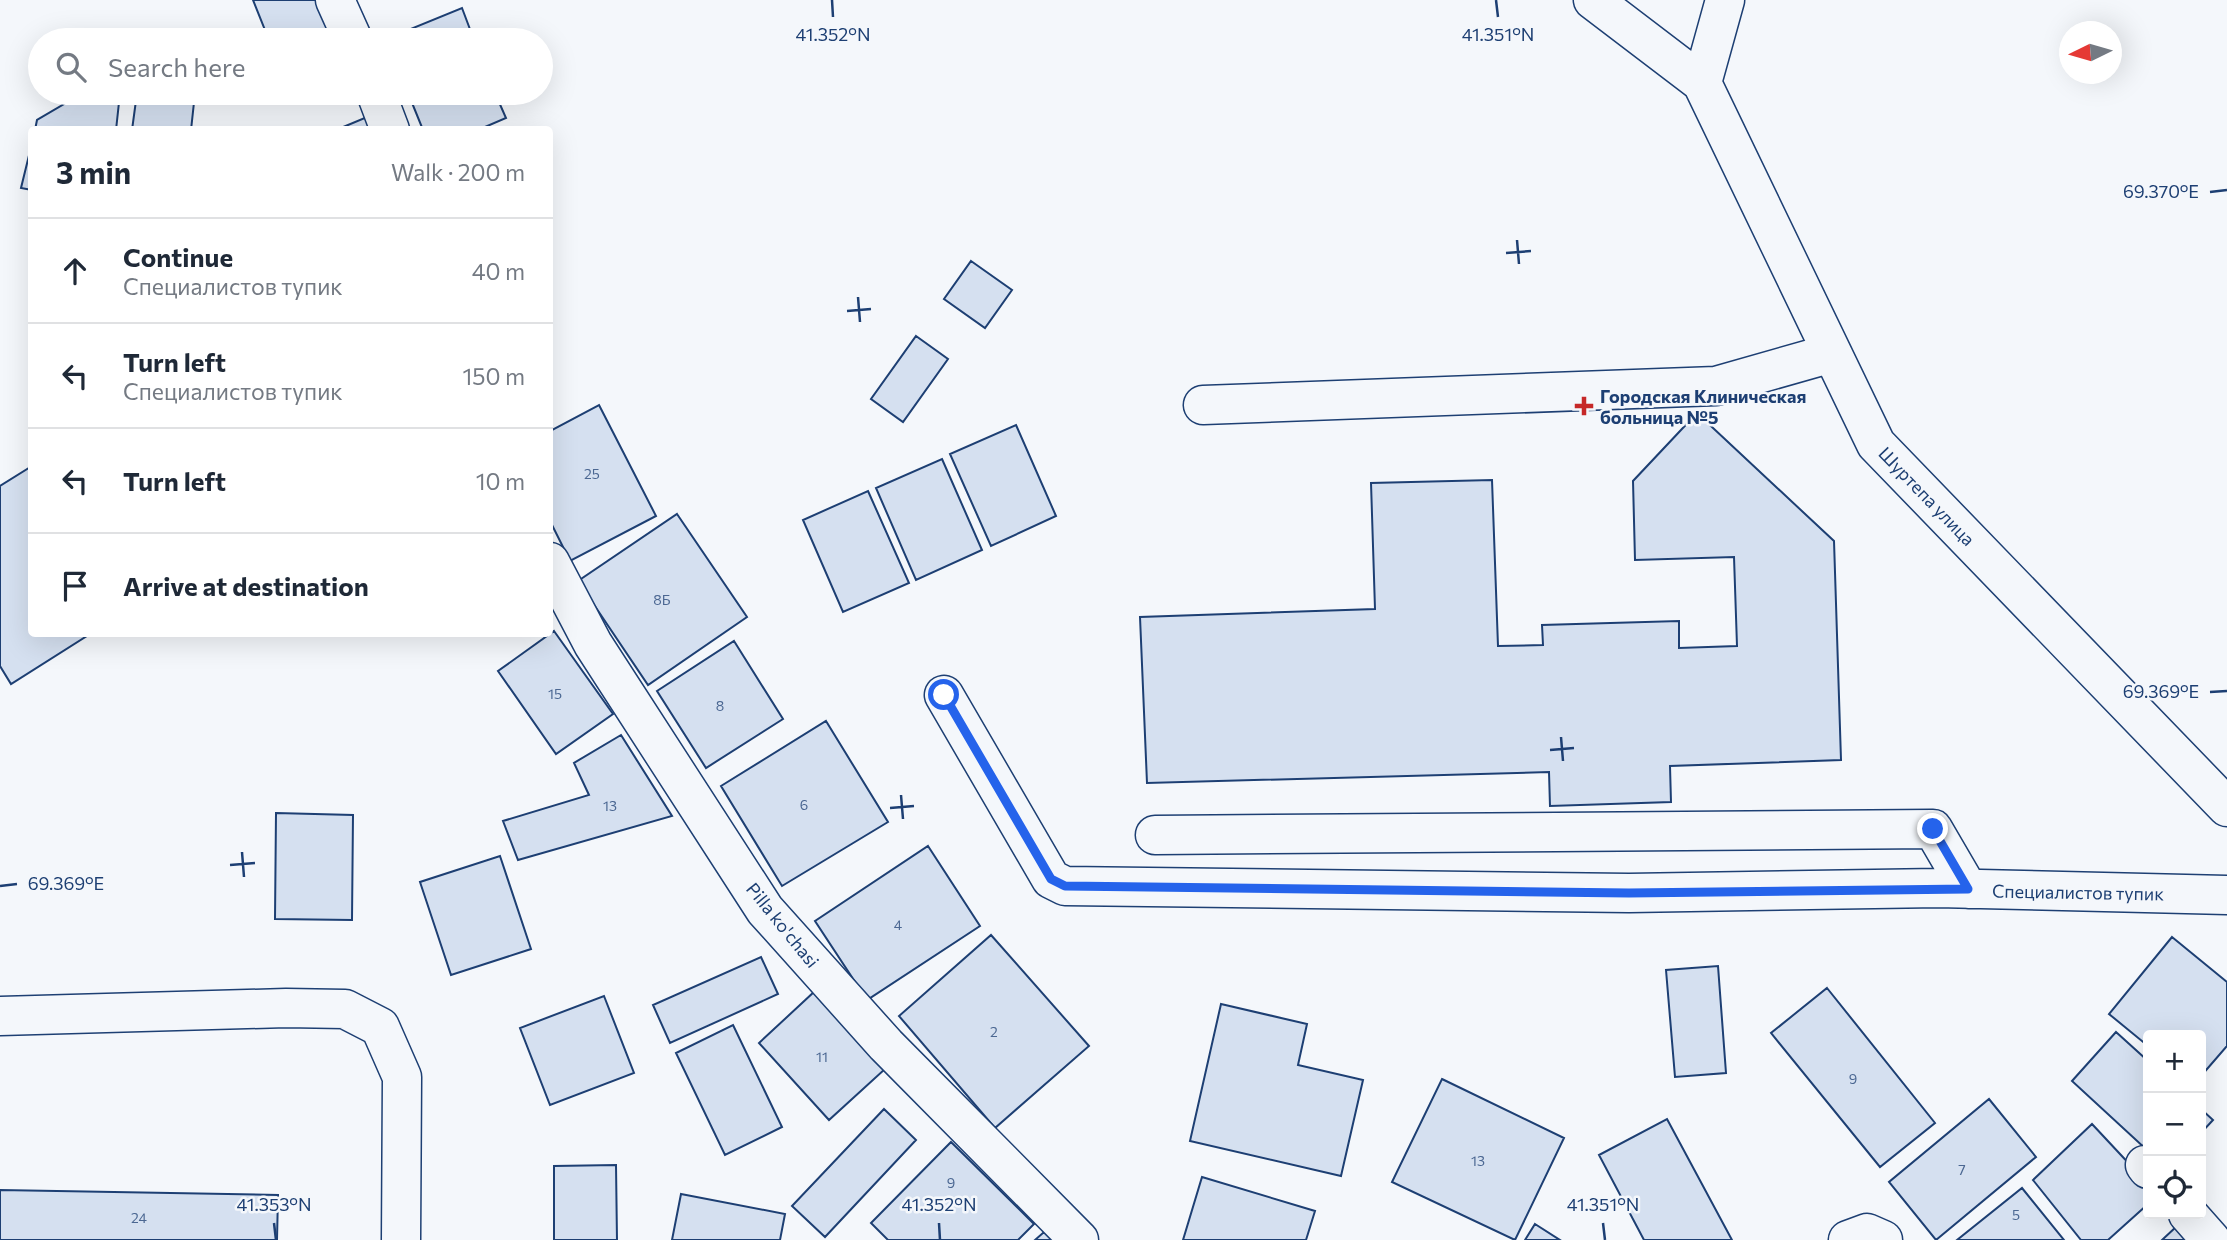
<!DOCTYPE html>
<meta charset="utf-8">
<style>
body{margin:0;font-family:Commissioner,sans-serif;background:#f6f6f7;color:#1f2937}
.controls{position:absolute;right:21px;bottom:21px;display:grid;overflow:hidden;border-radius:7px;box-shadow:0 7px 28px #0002}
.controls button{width:63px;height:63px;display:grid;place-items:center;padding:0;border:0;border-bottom:2px solid #e0e1e3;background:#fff;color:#1f2937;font:35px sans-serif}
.compass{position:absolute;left:2059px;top:21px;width:63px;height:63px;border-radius:50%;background:#fff;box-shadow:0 7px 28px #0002;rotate:265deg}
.stop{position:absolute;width:21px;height:21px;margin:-16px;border:5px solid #2563eb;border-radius:50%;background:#fff}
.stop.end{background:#2563eb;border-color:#fff;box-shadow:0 2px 7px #0008}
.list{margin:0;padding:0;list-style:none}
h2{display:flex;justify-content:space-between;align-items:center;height:91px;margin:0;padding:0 28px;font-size:30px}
h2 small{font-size:23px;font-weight:400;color:#747a83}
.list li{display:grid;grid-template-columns:46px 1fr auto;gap:21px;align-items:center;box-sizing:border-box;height:105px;padding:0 28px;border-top:2px solid #e0e1e3}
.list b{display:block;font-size:26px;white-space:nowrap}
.list p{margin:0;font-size:23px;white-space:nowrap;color:#747a83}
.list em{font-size:23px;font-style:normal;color:#747a83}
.icon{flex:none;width:38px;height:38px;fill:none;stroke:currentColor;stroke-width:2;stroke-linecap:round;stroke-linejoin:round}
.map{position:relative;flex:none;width:2227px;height:1240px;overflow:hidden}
.search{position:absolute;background:#fff;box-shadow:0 7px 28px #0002;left:28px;top:28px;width:525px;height:77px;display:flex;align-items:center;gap:18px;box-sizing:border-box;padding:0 24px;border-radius:38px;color:#747a83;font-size:26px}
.panel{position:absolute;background:#fff;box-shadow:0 7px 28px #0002;left:28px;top:126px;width:525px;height:511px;border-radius:7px}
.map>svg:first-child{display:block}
.building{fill:#d5e0f0;stroke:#1d3f73;stroke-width:2}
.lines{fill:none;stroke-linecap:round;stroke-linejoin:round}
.minor-casing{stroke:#1d3f73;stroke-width:41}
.minor{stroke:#f4f7fb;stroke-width:38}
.route{stroke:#2563eb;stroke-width:9}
.ticks{fill:none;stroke:#1d3f73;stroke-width:2.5}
.poi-dot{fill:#c62828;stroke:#f4f7fb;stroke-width:2.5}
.labels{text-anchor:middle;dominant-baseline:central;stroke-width:5;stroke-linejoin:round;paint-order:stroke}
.number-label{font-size:14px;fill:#4b6792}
.poi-label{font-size:18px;font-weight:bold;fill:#1d3f73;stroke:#f4f7fb;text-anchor:start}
.street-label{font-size:18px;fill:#1d3f73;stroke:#f4f7fb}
.ticks-label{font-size:18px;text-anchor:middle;fill:#1d3f73;stroke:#f4f7fb;stroke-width:5;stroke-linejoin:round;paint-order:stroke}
</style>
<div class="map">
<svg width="2227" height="1240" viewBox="0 0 2227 1240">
<rect width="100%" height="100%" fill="#f4f7fb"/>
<path class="building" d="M253 0H320L337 40H269Z
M462 8 474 40H387L386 39Z
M83 93H120L116 130H35L37 120Z
M137 93H195L191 130H132Z
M408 93H495L506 118 478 130H423Z
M367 117 372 130H336Z
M32 143V190L21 188Z
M971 261 1012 290 985 328 944 299Z
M916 336 948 359 903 422 871 399Z
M599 405 656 516 570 561 550 521V431Z
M1697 413 1834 541 1841 760 1670 766 1671 802 1550 806 1549 772 1147 783 1140 617 1375 609 1371 483 1492 480 1498 646 1543 645 1542 625 1679 621V648L1737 646 1734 557 1635 560 1633 481Z
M1016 425 1056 516 991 546 950 454Z
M942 459 982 550 916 580 876 488Z
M32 466V634H90L11 684 0 666V486Z
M868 491 909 583 843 612 803 520Z
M677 514 747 617 648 685 578 581Z
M554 631 613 714 556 754 498 671Z
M734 641 783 719 706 768 657 691Z
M826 721 888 822 782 886 721 786Z
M621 735 672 816 518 860 503 821 589 795 574 763Z
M276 813 353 815 352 920 275 919Z
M928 846 980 926 867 1000 815 921Z
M500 856 531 949 451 975 420 882Z
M991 935 1089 1046 995 1128 899 1016Z
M2172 937 2227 982V1046L2201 1076V1035H2148V1046L2109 1014Z
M761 957 778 994 670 1043 653 1005Z
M1718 966 1726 1073 1675 1077 1666 970Z
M1827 988 1935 1123 1880 1167 1771 1033Z
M815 991 885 1069 829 1120 759 1043Z
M604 996 634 1073 550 1105 520 1028Z
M1221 1004 1307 1024 1298 1065 1363 1080 1341 1176 1190 1141Z
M733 1025 782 1127 725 1155 676 1053Z
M2116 1032 2148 1061V1151L2072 1081Z
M1442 1079 1564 1138 1515 1240 1392 1182Z
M1989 1099 2036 1157 1936 1240 1889 1182Z
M884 1109 916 1140 825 1237 792 1206Z
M2201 1109 2213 1120 2201 1133Z
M1667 1119 1732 1240H1644L1599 1155Z
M2092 1124 2148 1184V1204L2108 1240H2081L2033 1180Z
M951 1142 1034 1224 1018 1240H888L871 1223Z
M616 1165 617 1240H554V1166Z
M1202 1177 1315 1211 1306 1240H1183Z
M2022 1188 2064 1240H1957Z
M0 1190 278 1195 277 1240H0Z
M681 1194 785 1214 780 1240H672Z
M1535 1224 1560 1240H1525Z
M2177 1226 2189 1240H2162Z
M1044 1232 1052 1240H1035Z"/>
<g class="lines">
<defs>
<path id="minor" d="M335 0 353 40
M1593 0 1702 83
M1725 0 1702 83 1876 444 2227 807
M376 93 390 130
M1203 405 1716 386 1832 353
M550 562 593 644 765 910 886 1045 1079 1240
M944 695 1051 879 1065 886 1629 893 1938 888 2227 895
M1155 835 1933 829 1968 889
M0 1016 286 1008 345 1009 380 1027 402 1077 401 1240
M2145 1165 2148 1169
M2188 1214 2211 1240
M1848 1240 1867 1233 1883 1240"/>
</defs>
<use href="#minor" class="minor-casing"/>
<use href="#minor" class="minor"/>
</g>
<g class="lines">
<path class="route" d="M944 695 1051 879 1065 886 1629 893 1968 889 1933 829"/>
</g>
<path class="ticks" d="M832 0 833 17M1496 0 1498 17M2210 192 2227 190M1517 240 1519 264M1506 253 1531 251M858 297 860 322M847 311 871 309M2210 692 2227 691M1561 737 1563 761M1550 750 1574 748M901 795 903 819M890 808 914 806M242 852 244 877M230 865 255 863M0 886 17 884M274 1223 276 1240M939 1223 940 1240M1603 1223 1605 1240"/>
<path class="poi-dot" d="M1580.5 395.5h7v7h7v7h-7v7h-7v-7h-7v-7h7z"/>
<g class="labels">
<g class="number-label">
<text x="592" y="473">25</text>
<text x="662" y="599">8Б</text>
<text x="555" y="693">15</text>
<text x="720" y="705">8</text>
<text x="804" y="804">6</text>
<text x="610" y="805">13</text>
<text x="898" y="924">4</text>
<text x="994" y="1031">2</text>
<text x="822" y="1056">11</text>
<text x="1853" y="1078">9</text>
<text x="1478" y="1160">13</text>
<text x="1962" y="1169">7</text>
<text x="951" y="1182">9</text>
<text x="2016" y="1214">5</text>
<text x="139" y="1217">24</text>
</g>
<g class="poi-label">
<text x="1600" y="396">Городская Клиническая<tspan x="1600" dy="21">больница №5</tspan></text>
</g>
<g class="street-label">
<text transform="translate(1927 496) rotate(46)">Шуртепа улица</text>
<text transform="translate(2078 892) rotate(1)">Специалистов тупик</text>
<text transform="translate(783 925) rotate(51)">Pilla ko'chasi</text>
</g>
</g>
<g class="ticks-label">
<text x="833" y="41">41.352°N</text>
<text x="1498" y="41">41.351°N</text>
<text x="2161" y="198">69.370°E</text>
<text x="2161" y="698">69.369°E</text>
<text x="66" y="890">69.369°E</text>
<text x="274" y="1211">41.353°N</text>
<text x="939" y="1211">41.352°N</text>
<text x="1603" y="1211">41.351°N</text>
</g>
</svg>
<div class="controls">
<button>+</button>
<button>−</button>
<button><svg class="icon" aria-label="locate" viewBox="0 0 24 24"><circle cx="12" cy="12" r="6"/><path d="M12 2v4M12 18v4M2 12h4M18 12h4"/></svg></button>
</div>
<svg class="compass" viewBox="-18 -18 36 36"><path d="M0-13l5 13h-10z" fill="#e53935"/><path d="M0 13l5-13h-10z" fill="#747a83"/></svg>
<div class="stop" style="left:944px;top:695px"></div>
<div class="stop end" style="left:1933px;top:829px"></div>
<div class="search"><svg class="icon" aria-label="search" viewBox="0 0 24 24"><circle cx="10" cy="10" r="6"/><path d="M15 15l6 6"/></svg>Search here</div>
<section class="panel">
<h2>3 min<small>Walk · 200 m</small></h2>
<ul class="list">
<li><svg class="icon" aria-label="ahead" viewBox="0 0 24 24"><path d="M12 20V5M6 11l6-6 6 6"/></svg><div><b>Continue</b><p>Специалистов тупик</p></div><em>40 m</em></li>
<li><svg class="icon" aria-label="left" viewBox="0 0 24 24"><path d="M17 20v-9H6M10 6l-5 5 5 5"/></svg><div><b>Turn left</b><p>Специалистов тупик</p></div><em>150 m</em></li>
<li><svg class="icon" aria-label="left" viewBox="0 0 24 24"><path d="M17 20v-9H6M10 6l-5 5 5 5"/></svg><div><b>Turn left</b></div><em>10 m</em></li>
<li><svg class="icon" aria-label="arrive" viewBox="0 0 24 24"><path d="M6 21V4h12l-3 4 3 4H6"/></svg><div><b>Arrive at destination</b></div></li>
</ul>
</section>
</div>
